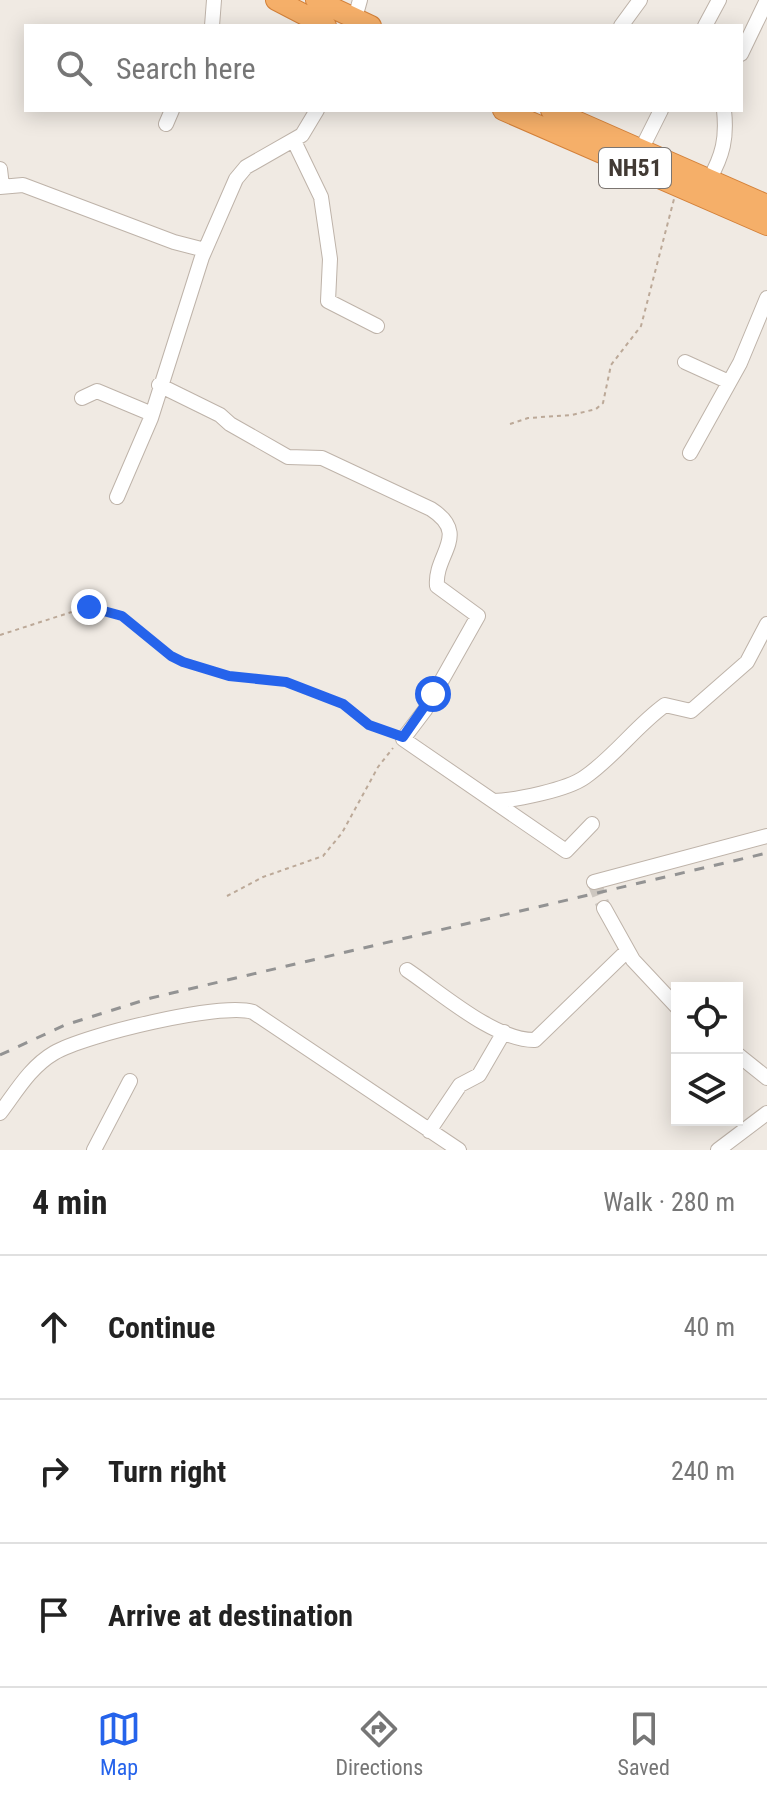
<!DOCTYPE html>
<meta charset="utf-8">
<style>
body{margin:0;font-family:"Roboto Condensed",sans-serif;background:#f2f2f2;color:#222}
.controls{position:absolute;right:24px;bottom:24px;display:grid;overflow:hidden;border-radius:0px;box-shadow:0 4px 20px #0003}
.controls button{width:72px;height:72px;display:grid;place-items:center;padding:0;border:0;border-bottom:2px solid #e0e0e0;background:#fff;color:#222;font:40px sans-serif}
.stop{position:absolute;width:24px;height:24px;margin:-18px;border:6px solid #2563eb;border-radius:50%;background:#fff}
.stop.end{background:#2563eb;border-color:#fff;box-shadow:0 2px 8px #0008}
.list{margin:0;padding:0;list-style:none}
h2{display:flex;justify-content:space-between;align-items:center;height:104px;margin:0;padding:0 32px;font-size:34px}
h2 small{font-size:26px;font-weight:400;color:#767676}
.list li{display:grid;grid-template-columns:52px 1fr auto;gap:24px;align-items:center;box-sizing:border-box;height:144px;padding:0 32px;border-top:2px solid #e0e0e0}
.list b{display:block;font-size:30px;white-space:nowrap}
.list em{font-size:26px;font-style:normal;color:#767676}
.icon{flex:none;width:44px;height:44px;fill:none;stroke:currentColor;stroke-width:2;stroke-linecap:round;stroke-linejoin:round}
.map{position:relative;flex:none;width:767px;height:1150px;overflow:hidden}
.search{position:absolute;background:#fff;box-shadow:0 4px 20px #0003;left:24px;right:24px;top:24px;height:88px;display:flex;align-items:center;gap:20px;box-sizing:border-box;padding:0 28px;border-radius:0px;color:#767676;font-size:30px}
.sheet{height:536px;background:#fff}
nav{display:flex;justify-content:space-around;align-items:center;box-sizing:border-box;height:112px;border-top:2px solid #e0e0e0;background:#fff;font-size:22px;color:#767676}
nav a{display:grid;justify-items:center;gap:4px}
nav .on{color:#2563eb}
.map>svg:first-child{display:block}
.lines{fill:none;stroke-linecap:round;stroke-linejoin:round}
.minor-tunnel{stroke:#cdc7c0;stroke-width:14;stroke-dasharray:14 7;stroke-linecap:butt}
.minor-casing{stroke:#beb3a9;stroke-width:16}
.highway-casing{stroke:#d3813a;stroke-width:22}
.path{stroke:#bca998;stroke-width:2;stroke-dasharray:4 4;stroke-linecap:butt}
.minor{stroke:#fff;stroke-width:14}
.highway{stroke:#f5af69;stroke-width:20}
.rail{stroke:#939393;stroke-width:3;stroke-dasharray:10 10;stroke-linecap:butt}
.route{stroke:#2563eb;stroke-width:10}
.labels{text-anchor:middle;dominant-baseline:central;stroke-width:6;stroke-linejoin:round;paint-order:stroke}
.shield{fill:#fff;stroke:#7b7571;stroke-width:2}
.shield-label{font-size:24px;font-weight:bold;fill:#423a34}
</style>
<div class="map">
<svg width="767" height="1150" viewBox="0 0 767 1150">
<rect width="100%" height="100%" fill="#f0eae3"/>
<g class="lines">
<path class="minor-tunnel" d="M594 882 604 908"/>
<defs>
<path id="minor" d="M355 18 360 0
M212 26 214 0
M621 26 640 0
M705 26 719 0
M741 54 767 0
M166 124 172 110
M294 141 321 197 330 259 328 301 377 326
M641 150 661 110
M0 169 2 186
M709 180C723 155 727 138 724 110
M0 187 23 185 174 242 205 250
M685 362 729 382
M159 385 220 415 230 424 288 457 322 458 431 509C471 535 434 554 437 586L478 616 425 710 403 739 566 851 592 824
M82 398 97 391 152 414
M690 453 740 363 767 298
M117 497 151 418 202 257 236 179 246 167 302 135 317 110
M494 801C516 800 567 790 585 777 614 757 636 726 665 705L691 711 747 662 767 624
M594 882 767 836
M604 908 633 960 677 1007
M407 970C440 992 495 1041 535 1040L627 951
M737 1054 767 1078
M0 1113C16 1092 30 1067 54 1053 84 1035 221 1002 253 1012L459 1150
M429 1131 460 1085 479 1075 504 1032
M94 1150 130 1081
M718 1150 767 1113"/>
<path id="highway" d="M276 0 326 26
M316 0 371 26
M503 110 767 225
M551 110 767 205"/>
</defs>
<use href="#minor" class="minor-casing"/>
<use href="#highway" class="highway-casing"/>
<path class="path" d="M510 424 528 418 572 415 596 409 603 403 611 365 641 326 674 199
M0 635 81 609 100 608 122 616 171 656 183 662 229 676 286 682 343 704 369 725 393 734
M227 896 263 877 323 856 342 833 378 767 393 748"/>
<use href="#minor" class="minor"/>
<use href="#highway" class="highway"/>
<path class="rail" d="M0 1055 65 1025 151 998 767 853"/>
</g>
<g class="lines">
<path class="route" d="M89 607 122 616 171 656 183 662 229 676 286 682 343 704 369 725 403 737 433 694"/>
</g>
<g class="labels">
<rect class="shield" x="599" y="148" width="72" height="40" rx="6"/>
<g class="shield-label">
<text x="635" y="168">NH51</text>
</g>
</g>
</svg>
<div class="controls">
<button><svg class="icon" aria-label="locate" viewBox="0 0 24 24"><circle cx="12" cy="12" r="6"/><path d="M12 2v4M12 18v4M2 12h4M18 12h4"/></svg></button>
<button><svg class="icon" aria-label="layers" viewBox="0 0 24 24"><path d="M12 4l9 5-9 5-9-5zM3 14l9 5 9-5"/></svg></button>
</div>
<div class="stop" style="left:433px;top:694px"></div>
<div class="stop end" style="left:89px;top:607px"></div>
<div class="search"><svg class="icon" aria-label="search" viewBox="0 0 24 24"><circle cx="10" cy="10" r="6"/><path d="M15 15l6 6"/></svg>Search here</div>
</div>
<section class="sheet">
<h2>4 min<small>Walk · 280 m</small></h2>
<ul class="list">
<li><svg class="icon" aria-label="ahead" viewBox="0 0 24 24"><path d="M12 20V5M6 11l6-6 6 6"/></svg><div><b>Continue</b></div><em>40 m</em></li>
<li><svg class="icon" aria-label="right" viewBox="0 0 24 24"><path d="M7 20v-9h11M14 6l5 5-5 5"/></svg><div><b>Turn right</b></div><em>240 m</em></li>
<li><svg class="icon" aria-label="arrive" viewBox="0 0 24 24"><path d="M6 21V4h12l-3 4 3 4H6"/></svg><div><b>Arrive at destination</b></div></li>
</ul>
</section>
<nav>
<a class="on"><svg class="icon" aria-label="map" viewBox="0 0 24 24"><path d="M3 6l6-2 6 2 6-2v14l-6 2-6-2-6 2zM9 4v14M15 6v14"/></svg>Map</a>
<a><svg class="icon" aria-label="directions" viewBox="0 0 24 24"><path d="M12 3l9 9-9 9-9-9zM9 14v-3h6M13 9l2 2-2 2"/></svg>Directions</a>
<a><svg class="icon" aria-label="saved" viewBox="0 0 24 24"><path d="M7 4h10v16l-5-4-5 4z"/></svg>Saved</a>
</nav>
